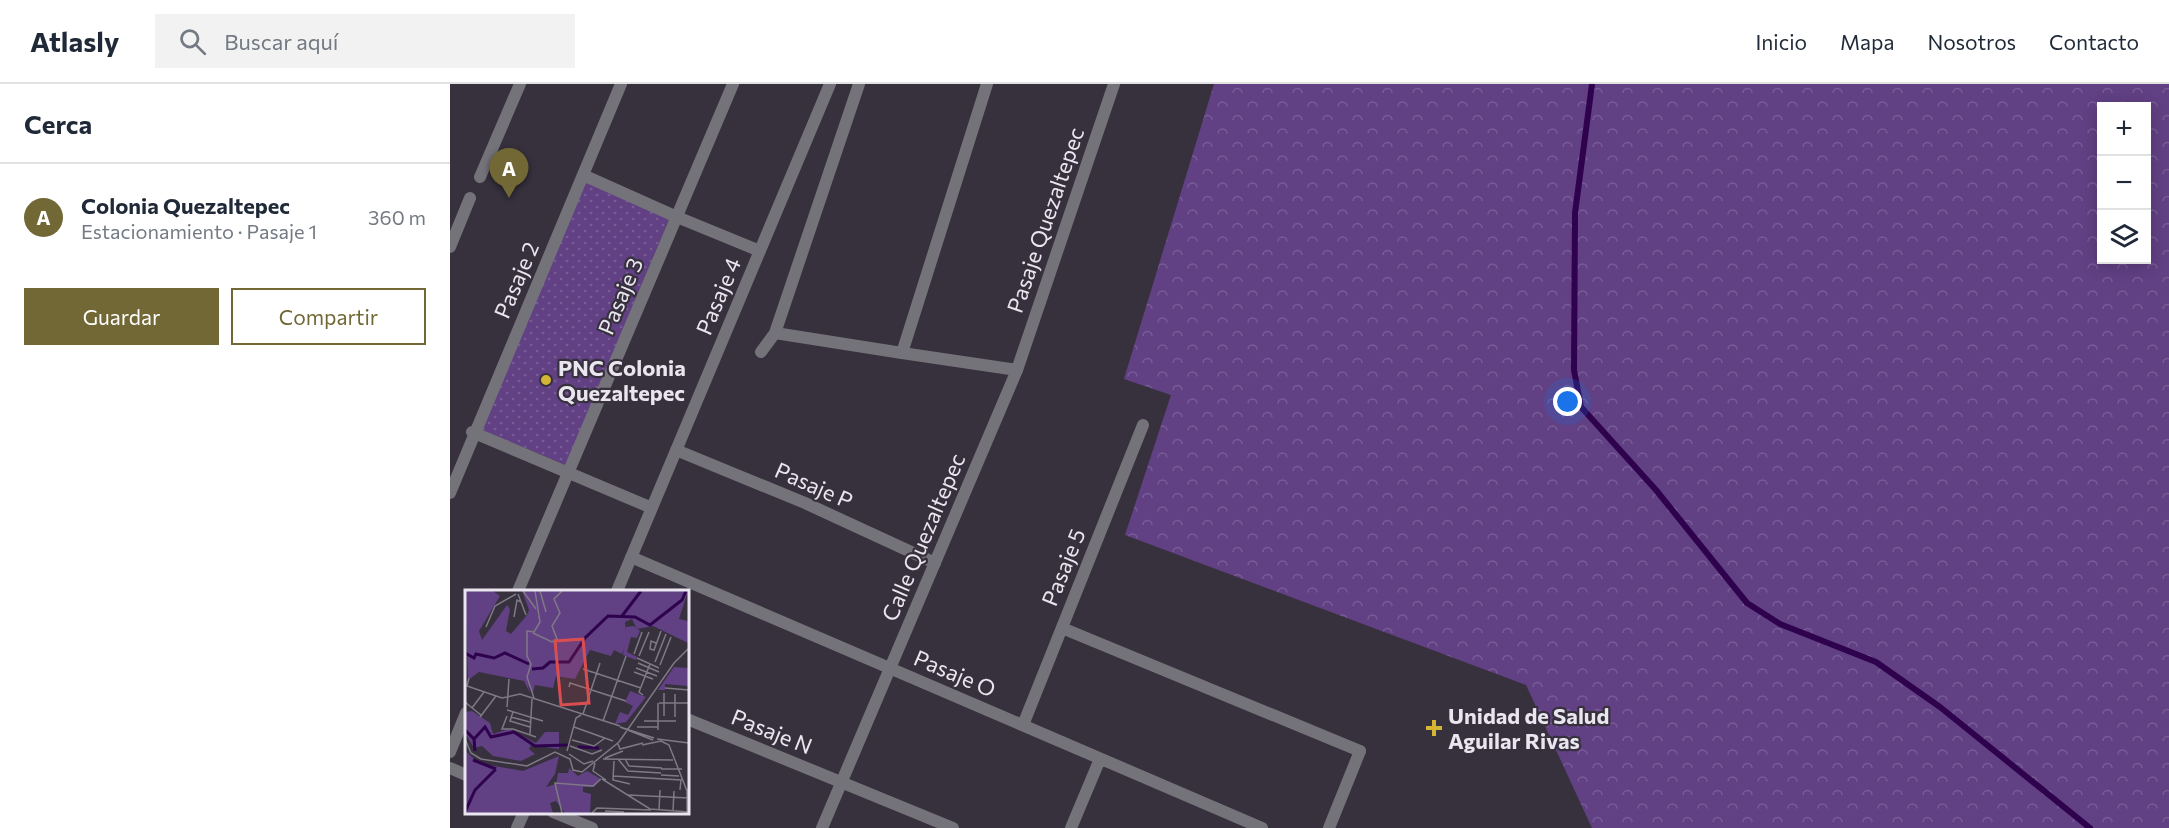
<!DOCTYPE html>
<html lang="es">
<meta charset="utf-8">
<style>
body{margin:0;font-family:Commissioner,sans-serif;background:#f2f2f3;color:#1f2937}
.controls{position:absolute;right:18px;top:18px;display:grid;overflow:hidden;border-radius:0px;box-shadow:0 3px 15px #0003}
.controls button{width:54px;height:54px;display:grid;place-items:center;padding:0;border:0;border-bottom:2px solid #e0e1e3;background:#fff;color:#1f2937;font:30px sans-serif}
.you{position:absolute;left:1118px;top:318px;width:21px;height:21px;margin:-15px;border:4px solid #fff;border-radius:50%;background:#1a73e8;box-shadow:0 0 0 9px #1a73e833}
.badge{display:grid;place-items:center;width:39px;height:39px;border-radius:50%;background:#716836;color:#fff;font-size:20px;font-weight:700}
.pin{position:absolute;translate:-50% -50px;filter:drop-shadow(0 2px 3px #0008)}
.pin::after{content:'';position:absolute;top:32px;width:21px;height:18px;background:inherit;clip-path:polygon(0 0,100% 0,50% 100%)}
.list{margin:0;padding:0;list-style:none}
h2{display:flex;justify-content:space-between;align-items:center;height:78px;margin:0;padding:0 24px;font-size:26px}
h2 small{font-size:20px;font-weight:400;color:#747a83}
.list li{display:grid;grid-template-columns:39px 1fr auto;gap:18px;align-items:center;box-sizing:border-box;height:108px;padding:0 24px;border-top:2px solid #e0e1e3}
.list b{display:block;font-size:22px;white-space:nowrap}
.list p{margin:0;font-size:20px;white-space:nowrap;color:#747a83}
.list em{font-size:20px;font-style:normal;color:#747a83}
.actions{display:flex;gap:12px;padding:18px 24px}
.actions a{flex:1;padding:14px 0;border:2px solid #716836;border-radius:0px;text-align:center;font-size:21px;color:#716836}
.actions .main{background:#716836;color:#fff}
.icon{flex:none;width:33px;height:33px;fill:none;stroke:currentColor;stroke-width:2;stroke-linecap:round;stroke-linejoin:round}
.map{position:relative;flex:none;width:1719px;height:744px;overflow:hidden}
header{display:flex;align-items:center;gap:36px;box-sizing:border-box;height:84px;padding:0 30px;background:#fff;border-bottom:2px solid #e0e1e3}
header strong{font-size:28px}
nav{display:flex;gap:33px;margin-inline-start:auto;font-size:21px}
.search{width:420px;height:54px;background:#f2f2f3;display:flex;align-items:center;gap:15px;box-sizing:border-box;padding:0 21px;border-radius:0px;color:#747a83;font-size:22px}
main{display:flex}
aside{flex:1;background:#fff}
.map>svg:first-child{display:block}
.grass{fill:url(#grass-dots)}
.forest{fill:url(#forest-crowns);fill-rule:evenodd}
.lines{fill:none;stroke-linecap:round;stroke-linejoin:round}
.stream{stroke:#2e024d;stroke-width:6}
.pedestrian{stroke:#75737a;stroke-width:12}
.minor{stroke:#75737a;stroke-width:12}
.poi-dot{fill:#d5b535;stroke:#37313e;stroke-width:2}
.labels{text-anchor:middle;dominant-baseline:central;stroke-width:4.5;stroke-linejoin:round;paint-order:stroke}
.street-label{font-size:22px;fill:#eae6ef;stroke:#37313e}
.poi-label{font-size:22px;font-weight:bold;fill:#eae6ef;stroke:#37313e;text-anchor:start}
.inset-river{fill:none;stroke:#2e024d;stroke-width:3}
.inset-road{fill:none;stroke:#7f7985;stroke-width:1.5}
.view{fill:#da4e50;fill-opacity:0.15;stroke:#da4e50;stroke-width:3}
.inset-edge{fill:none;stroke:#eae6ef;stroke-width:3}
</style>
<header>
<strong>Atlasly</strong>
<div class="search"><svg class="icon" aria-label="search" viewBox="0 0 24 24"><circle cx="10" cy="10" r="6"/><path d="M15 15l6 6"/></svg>Buscar aquí</div>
<nav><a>Inicio</a><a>Mapa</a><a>Nosotros</a><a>Contacto</a></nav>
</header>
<main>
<aside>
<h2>Cerca<small></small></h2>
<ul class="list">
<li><span class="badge">A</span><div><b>Colonia Quezaltepec</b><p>Estacionamiento · Pasaje 1</p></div><em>360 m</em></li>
</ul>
<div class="actions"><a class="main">Guardar</a><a>Compartir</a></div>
</aside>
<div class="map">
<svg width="1719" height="744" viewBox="0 0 1719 744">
<defs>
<pattern id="grass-dots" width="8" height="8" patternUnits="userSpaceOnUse" patternTransform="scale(1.5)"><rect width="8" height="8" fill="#614084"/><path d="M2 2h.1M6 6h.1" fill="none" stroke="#785c96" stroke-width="1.8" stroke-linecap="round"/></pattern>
<pattern id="forest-crowns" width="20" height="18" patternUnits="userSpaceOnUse" patternTransform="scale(1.5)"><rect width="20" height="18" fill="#614084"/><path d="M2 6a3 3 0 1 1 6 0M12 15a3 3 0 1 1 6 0" fill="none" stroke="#785c96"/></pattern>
</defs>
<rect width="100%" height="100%" fill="#37313e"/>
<path class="grass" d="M136 97 219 135 116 381 31 346Z"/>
<path class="forest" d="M764 0H1719V744H1142L1076 601 675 451 721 311 674 295ZM1652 22H1696V176H1652Z"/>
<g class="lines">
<path class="stream" d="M1142 0 1125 129 1124 286 1131 323 1206 406 1297 519 1330 540 1426 578 1490 623 1640 744"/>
<path class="pedestrian" d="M133 91 227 133 310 167
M30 93 70 0
M0 163 20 114
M325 249 452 269 537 0
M311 268 325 249 409 0
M567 286 664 0
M22 348 202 424
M226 366 355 419 485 479
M0 409 171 0
M181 473 812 744
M68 507 283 0
M167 507 380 0
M612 544 910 667
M237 635 503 744
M573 641 693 341
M0 668 16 629
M67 744 74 728
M621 744 650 675"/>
<path class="minor" d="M0 684 16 691
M103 728 142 744
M372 744 567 286 452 269
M879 744 910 667"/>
</g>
<g class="poi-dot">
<circle cx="96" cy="296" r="6"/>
<path d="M981 635h6v6h6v6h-6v6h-6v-6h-6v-6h6z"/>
</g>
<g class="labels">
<g class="street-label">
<text transform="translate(595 136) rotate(-71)">Pasaje Quezaltepec</text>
<text transform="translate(66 196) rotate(-67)">Pasaje 2</text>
<text transform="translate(170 212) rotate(-67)">Pasaje 3</text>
<text transform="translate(268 212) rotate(-67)">Pasaje 4</text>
<text transform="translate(364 401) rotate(24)">Pasaje P</text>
<text transform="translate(473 453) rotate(-67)">Calle Quezaltepec</text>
<text transform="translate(613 483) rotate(-68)">Pasaje 5</text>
<text transform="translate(505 589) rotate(23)">Pasaje O</text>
<text transform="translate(322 647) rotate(22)">Pasaje N</text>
</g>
<g class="poi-label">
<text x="108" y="283">PNC Colonia<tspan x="108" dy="25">Quezaltepec</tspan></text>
<text x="998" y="631">Unidad de Salud<tspan x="998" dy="25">Aguilar Rivas</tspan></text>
</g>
</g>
<g transform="translate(15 506)">
<rect width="224" height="224" fill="#37313e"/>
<path d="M169 36 175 41 172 48 166 47 162 62 172 67 171 70 158 65 161 37ZM209 77 223 78V96L200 94V100H193ZM165 101 181 107 161 132 150 134 155 122 163 125 168 116 160 112Z" fill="#614084"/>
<path d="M0 1H28L35 6 14 41 17 50 42 15 45 19 41 41 46 44 62 25 64 20 57 1H223L214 29 223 31V53L188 36 172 39 167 29 160 32 162 52 157 64 149 60 146 66 125 60 110 89 91 86 88 98 70 95 68 103 63 95 65 103 59 91 14 82 3 90ZM7 121 25 133 28 144 44 139 71 153 80 142H94V159L66 155 64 159 70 164 56 171 28 166 17 156 9 158 0 143V122ZM0 160 13 173 58 181 94 166 90 184 81 197 91 194 93 183H103L104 178 113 186 122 181 136 189 129 197H118V202L126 204 125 223H100L91 211 85 213 88 223H0Z" fill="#614084"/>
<path class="inset-river" d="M157 26 176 1M0 63 9 68 11 64 29 68 40 63 64 74M67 79 78 78 85 72H104L120 48 143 26 170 27 185 35 217 10 221 1M0 140 9 149 10 161M9 149 20 137 26 147 49 142 70 156 103 155M113 157 134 158M8 170 31 179M0 222 10 200 31 179"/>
<path class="inset-road" d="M58 1 71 19M75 1 81 22M53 4 61 25M49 27 52 10 56 12M21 37 30 16 51 4M68 43 87 52 92 49 87 36 95 23 89 9 97 1M191 53 186 51 185 59 189 60 196 41M169 64 177 42M174 66 184 42M172 68 194 78M190 72 201 44M173 73 194 82M195 75 206 47M171 78 192 86M118 79 176 98M169 82 188 89M4 88 2 96 37 108 55 104 155 136M104 97 105 93 161 111M200 98 224 100M178 105 174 102 185 74M69 108 62 87 66 74 62 66V41L69 42 75 32 70 1M0 112 17 126M193 113V140M194 113H224M42 117 44 89M7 118 19 102M42 120 78 131M48 122 45 131 65 137M118 124 135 73M42 126 37 139H48L71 147M199 126V103M15 127 31 106M46 127 65 132M210 127V104M138 131 161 66M179 131H211M109 137 148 151M172 137H193M65 144 67 109M0 149 6 163 16 169 62 176 90 162 105 169 108 180 117 182 154 152 209 73 224 58M192 149 224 153M107 150 129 156 140 148M188 150 155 137 189 148M153 154 155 159 178 153M177 155 196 151 204 155 222 201M105 156 127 164 137 160M102 161 111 128 116 125M104 164 119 174 128 171M140 168 158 161M138 169 208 170M153 169 163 181 196 183M160 169 164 176 197 178M149 171 148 190 165 194M130 173 128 181 141 190M196 179H217M196 185 214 186M148 186 216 190 215 200M137 189 185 219 224 222M163 205 224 208M194 220 195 200M140 221 159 222M208 221 209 201M97 223 90 193 128 196 136 189M127 223 132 218 186 220M222 223V199"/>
<path class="view" d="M118 49 124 113 96 115 90 51Z"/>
<rect width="224" height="224" class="inset-edge"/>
</g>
</svg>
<div class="controls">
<button>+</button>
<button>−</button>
<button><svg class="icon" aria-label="layers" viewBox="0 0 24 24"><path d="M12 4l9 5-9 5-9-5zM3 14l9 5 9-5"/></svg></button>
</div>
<div class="you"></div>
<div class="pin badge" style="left:59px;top:114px">A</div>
</div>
</main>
